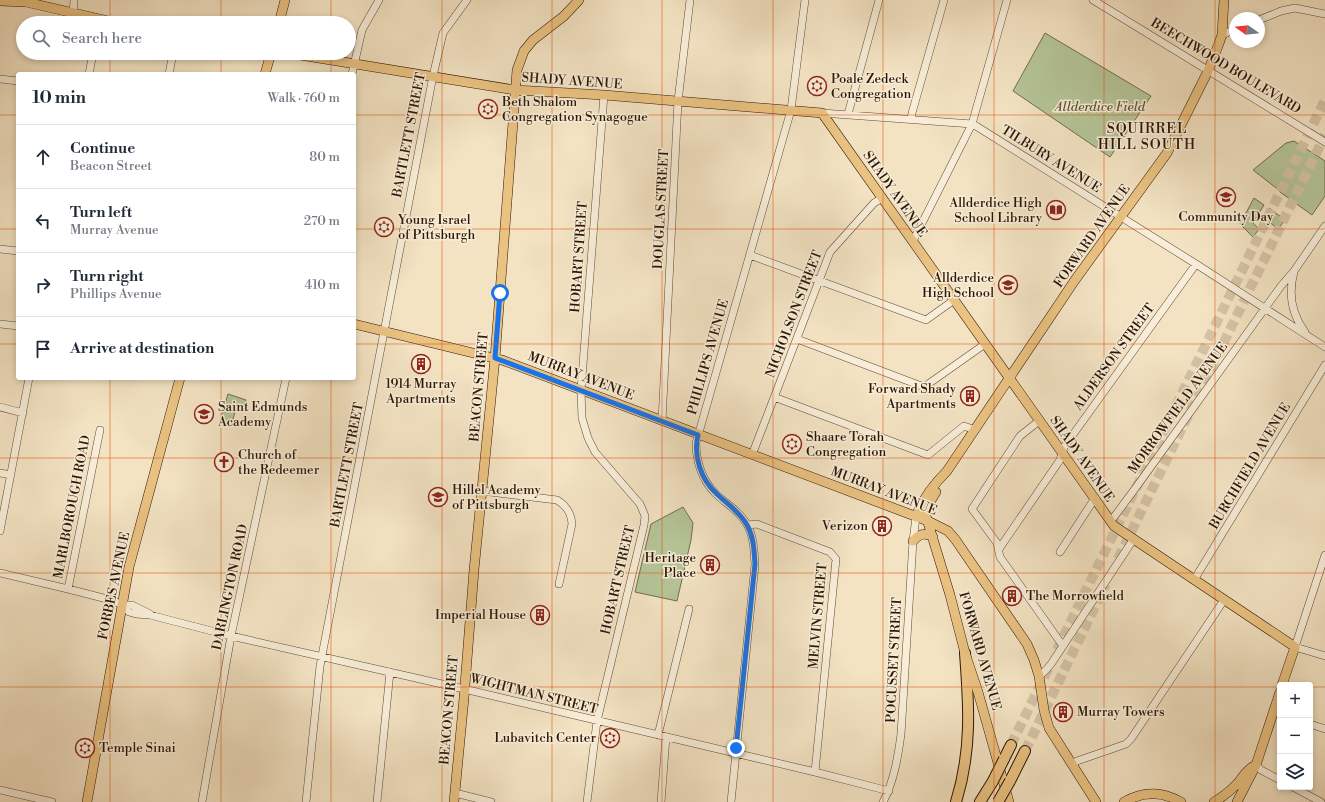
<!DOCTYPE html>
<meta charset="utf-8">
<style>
body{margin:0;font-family:"Libre Bodoni",serif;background:#f6f6f7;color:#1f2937}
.controls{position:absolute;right:12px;bottom:12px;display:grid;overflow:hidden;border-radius:4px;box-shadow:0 2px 6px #0003}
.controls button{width:36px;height:36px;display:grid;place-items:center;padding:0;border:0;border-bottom:1px solid #e0e1e3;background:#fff;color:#1f2937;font:20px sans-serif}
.compass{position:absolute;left:1229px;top:12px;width:36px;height:36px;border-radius:50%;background:#fff;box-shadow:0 2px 6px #0003;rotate:285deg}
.stop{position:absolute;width:12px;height:12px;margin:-9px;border:3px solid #1a73e8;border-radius:50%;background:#fff}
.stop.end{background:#1a73e8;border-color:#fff;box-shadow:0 1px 4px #0008}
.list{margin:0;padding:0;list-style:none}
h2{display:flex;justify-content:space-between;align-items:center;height:52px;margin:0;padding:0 16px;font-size:17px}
h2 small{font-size:13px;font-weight:400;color:#747a83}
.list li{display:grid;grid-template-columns:26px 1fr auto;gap:12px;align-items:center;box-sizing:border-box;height:64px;padding:0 16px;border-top:1px solid #e0e1e3}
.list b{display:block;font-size:15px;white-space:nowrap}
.list p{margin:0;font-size:13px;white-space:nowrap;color:#747a83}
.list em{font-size:13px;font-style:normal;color:#747a83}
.icon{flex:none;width:22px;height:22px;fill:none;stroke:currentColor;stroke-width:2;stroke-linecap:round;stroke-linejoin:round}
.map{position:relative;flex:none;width:1325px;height:802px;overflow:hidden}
.search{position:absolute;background:#fff;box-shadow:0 2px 6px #0003;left:16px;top:16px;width:340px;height:44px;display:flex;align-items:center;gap:10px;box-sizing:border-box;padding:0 14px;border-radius:22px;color:#747a83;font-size:15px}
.panel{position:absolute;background:#fff;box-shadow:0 2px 6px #0003;left:16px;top:72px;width:340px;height:308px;border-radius:4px}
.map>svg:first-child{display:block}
.green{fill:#b5c598;stroke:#726e4e}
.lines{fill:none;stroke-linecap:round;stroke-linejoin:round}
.highway-tunnel{stroke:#d5c4a6;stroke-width:10;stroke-dasharray:10 5;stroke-linecap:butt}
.minor-casing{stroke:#5f4934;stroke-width:8}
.major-casing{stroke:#2e1604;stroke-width:10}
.highway-casing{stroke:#2e1604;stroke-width:12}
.minor{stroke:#f7edd8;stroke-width:7}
.major{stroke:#eac282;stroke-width:9}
.highway{stroke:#eac282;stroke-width:10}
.highway-bridge-casing{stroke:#2e1604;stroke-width:12;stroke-linecap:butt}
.highway-bridge{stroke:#eac282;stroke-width:10}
.route{stroke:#1a73e8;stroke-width:5}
.grid{fill:none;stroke:#df560c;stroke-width:1;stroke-opacity:0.55}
.labels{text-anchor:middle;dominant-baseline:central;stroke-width:3;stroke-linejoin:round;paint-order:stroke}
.street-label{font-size:13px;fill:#2e1604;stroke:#f7edd8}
.poi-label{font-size:13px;fill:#2e1604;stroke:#f7edd8;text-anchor:start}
.park-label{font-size:13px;font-style:italic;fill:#5d5338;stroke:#f7edd8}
.neighbourhood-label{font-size:14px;letter-spacing:1px;fill:#2e1604;stroke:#f7edd8}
</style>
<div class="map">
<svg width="1325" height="802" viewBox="0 0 1325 802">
<rect width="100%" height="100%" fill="#f3e3c3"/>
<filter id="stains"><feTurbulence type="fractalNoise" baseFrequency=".005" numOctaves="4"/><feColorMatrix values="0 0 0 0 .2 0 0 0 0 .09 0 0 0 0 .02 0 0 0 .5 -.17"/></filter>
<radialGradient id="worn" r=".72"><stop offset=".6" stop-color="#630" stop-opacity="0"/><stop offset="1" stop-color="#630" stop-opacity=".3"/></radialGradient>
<path class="green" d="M1045 33 1151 96 1110 157 1013 91Z
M1294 141 1325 161V196L1312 215 1280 192V191L1253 170 1286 143Z
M1254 198 1264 205 1253 223 1259 229 1253 237 1240 224Z
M1269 208 1285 220 1278 229 1263 217Z
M228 394 246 400 244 406 237 405 231 426H227L226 422 220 420Z
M683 507 693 523 691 540 677 601 635 592 651 524Z"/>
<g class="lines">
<path class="highway-tunnel" d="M1118 559 1325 135
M1057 650 1325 100
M1011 745 1050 665
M1025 751 1106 584"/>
<defs>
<path id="minor" d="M1093 0 1325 142
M73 13 74 0
M1259 20 1281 11 1295 8 1325 14
M1222 35 1235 29
M89 74 93 53
M169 74 173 53
M352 74 362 30 379 0
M0 79 18 81
M822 113 972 124 976 126 1196 264 1325 347
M848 114 879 0
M911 119 912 113 944 0
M913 241 972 124 1007 0
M0 249 18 251
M750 255 926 320 954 300
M1294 272C1288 294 1291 313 1305 332
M0 324 18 326
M797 339 924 387 985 344
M774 397 928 455 964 426 975 430
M0 407 23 413
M662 421 678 101 690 0
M1039 421 1020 436 972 509 997 543 1000 557 1063 646
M752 455 830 252 874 203 882 198
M0 473 11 475
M482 491 557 500C567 506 571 513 572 524L559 584
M1109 519 1114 517 1137 486 1281 286 1294 271 1325 226
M748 525 757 524 830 552 836 559 815 772
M0 531 29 378
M999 549 1060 460 1064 447 1196 264
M1060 552 1095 498
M1325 555 1295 647 1325 656
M0 573 68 589 111 600 123 605H132L150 614
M1194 580 1325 365
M68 589 100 430
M123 605 129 612 136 614 150 615 231 636 464 689 815 772 889 791
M1039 676 1046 670 1051 664 1133 540
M1310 724 1325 729
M658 735 689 609
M1072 765 1077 761 1126 744 1131 739 1224 600
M1256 765 1261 770 1280 780
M1293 787 1321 802
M0 790 52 802
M455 793 491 802
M202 802 231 636 286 378
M306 802 320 666 433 76 443 33 467 0
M377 802 390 672
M587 802 597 721 644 525 645 516 640 504 595 452 588 438 582 418 581 390 604 95
M661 802 666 737
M731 802 755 565C754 551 754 538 748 526 740 511 726 504 715 493 702 480 696 461 696 443L791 110 805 0
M883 802C894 781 898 757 901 734L913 541 916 517"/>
<path id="major" d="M0 1 26 2 117 23
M279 23 285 0
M288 53 515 90 604 95 822 113 1114 526 1295 647 1282 685
M265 74 271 53
M354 324 502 360 928 521 948 531 955 539 1027 644 1034 660 1039 676 1044 710 1049 728 1096 802
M936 492 927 507 926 516 950 595 965 653 978 692 1009 802
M916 517C922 499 934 484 947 471L1075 280 1167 153 1208 71 1218 46 1222 35 1224 0
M913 541C919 534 925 532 933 537
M87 802 129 567 180 378
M454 802 464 698 474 570 495 358 517 70 524 51 533 40 564 16 579 0
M1124 802C1143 791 1162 791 1181 802
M1214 802C1223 797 1230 791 1237 784 1243 777 1246 770 1254 766
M1237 802 1256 765 1280 692"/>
<path id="highway" d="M1004 759 1011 745
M1010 781 1025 751
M956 802C972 750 969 706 965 653
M980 802 993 781"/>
</defs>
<use href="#minor" class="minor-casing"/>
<use href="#major" class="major-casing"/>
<use href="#highway" class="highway-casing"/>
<use href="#minor" class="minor"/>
<use href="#major" class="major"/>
<use href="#highway" class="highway"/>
<defs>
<path id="highway-bridge" d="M993 781 1004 759
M998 802 1010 781"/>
</defs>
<use href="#highway-bridge" class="highway-bridge-casing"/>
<use href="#highway-bridge" class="highway-bridge"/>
</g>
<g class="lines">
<path class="route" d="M500 293 495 358 698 435C693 456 701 480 717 494 727 504 740 512 747 525 754 537 754 551 755 564L736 748"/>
</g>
<path class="grid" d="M110 0V23M221 0V23M331 0V23M442 0V802M552 0V802M662 0V802M773 0V802M883 0V802M994 0V802M1104 0V802M1215 0V802M110 53V74M221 53V74M331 53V74M0 115H18M354 115H1325M0 229H18M354 229H1325M0 344H18M354 344H1325M110 378V802M221 378V802M331 378V802M0 458H1325M0 573H1325M0 687H1280M1310 687H1325"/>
<defs>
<symbol id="synagogue-ring" viewBox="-11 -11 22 22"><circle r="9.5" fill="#f7edd8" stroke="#8f2418" stroke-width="1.5"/><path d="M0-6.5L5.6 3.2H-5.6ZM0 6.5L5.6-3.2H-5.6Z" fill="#8f2418"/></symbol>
<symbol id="school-ring" viewBox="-11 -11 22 22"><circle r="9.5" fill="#f7edd8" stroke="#8f2418" stroke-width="1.5"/><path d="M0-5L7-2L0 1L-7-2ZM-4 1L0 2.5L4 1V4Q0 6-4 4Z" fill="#8f2418"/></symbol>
<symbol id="library-ring" viewBox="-11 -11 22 22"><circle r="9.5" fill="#f7edd8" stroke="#8f2418" stroke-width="1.5"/><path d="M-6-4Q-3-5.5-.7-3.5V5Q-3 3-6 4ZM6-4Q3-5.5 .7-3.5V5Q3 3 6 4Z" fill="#8f2418"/></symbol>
<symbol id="building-ring" viewBox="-11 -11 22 22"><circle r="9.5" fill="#f7edd8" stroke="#8f2418" stroke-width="1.5"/><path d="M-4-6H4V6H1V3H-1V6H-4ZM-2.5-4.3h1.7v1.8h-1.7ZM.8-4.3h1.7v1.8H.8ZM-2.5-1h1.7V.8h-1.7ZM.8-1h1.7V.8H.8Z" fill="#8f2418"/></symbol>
<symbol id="church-ring" viewBox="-11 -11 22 22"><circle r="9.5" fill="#f7edd8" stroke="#8f2418" stroke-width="1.5"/><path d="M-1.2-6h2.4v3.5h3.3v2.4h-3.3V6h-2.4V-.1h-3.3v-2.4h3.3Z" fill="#8f2418"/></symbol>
</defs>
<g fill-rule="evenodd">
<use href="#synagogue-ring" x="806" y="75" width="22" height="22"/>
<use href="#synagogue-ring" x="477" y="98" width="22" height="22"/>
<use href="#school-ring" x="1215" y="186" width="22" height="22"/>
<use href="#library-ring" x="1045" y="199" width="22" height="22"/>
<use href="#synagogue-ring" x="373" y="216" width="22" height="22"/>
<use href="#school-ring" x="997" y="274" width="22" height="22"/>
<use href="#building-ring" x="410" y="353" width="22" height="22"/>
<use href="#building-ring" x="959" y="385" width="22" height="22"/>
<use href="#school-ring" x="193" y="403" width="22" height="22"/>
<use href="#synagogue-ring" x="781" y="433" width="22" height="22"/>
<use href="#church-ring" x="213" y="451" width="22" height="22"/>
<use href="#school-ring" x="427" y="486" width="22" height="22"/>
<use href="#building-ring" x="871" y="515" width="22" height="22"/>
<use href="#building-ring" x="699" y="554" width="22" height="22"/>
<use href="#building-ring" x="1001" y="585" width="22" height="22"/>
<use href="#building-ring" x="529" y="604" width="22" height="22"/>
<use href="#building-ring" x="1052" y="701" width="22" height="22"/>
<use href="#synagogue-ring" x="599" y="727" width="22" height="22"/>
<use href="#synagogue-ring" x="74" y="737" width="22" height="22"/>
</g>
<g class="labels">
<g class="street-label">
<text transform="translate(1226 66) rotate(31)">BEECHWOOD BOULEVARD</text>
<text transform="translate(572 81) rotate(4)">SHADY AVENUE</text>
<text transform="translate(409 135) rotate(-79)">BARTLETT STREET</text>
<text transform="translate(1051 159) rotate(32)">TILBURY AVENUE</text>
<text transform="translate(895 194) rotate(55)">SHADY AVENUE</text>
<text transform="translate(661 209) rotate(-87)">DOUGLAS STREET</text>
<text transform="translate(1092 236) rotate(-55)">FORWARD AVENUE</text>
<text transform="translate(579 257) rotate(-86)">HOBART STREET</text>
<text transform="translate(794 314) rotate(-69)">NICHOLSON STREET</text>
<text transform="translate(708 357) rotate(-74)">PHILLIPS AVENUE</text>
<text transform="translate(1114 357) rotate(-54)">ALDERSON STREET</text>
<text transform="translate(581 376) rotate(21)">MURRAY AVENUE</text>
<text transform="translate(479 387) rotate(-85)">BEACON STREET</text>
<text transform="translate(1178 408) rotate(-54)">MORROWFIELD AVENUE</text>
<text transform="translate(1082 459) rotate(55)">SHADY AVENUE</text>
<text transform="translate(347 465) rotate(-79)">BARTLETT STREET</text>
<text transform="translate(1250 466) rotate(-59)">BURCHFIELD AVENUE</text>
<text transform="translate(884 491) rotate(21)">MURRAY AVENUE</text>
<text transform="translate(72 507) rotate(-79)">MARLBOROUGH ROAD</text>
<text transform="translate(618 580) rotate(-77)">HOBART STREET</text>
<text transform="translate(114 586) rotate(-78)">FORBES AVENUE</text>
<text transform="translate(230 587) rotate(-78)">DARLINGTON ROAD</text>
<text transform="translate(818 616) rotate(-85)">MELVIN STREET</text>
<text transform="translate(980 651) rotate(74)">FORWARD AVENUE</text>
<text transform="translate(894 660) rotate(-87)">POCUSSET STREET</text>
<text transform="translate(534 694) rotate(14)">WIGHTMAN STREET</text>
<text transform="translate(449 710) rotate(-85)">BEACON STREET</text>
</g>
<g class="poi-label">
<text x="831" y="79">Poale Zedeck<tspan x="831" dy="15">Congregation</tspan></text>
<text x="502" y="102">Beth Shalom<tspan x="502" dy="15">Congregation Synagogue</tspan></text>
<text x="1042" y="203" text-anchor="end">Allderdice High<tspan x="1042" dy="15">School Library</tspan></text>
<text x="1226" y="217" text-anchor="middle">Community Day</text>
<text x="398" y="220">Young Israel<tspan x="398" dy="15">of Pittsburgh</tspan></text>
<text x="994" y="278" text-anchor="end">Allderdice<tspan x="994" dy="15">High School</tspan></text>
<text x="421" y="384" text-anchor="middle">1914 Murray<tspan x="421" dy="15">Apartments</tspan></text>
<text x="956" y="389" text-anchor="end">Forward Shady<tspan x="956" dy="15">Apartments</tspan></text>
<text x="218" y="407">Saint Edmunds<tspan x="218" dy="15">Academy</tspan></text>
<text x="806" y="437">Shaare Torah<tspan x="806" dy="15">Congregation</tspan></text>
<text x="238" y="455">Church of<tspan x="238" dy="15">the Redeemer</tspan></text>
<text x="452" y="490">Hillel Academy<tspan x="452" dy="15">of Pittsburgh</tspan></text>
<text x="868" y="526" text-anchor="end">Verizon</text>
<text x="696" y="558" text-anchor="end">Heritage<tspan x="696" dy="15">Place</tspan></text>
<text x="1026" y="596">The Morrowfield</text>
<text x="526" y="615" text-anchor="end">Imperial House</text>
<text x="1077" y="712">Murray Towers</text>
<text x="596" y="738" text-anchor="end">Lubavitch Center</text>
<text x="99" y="748">Temple Sinai</text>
</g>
<g class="park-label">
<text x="1100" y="107">Allderdice Field</text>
</g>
<g class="neighbourhood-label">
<text x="1147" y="129">SQUIRREL<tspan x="1147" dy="16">HILL SOUTH</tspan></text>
</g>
</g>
<rect width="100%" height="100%" filter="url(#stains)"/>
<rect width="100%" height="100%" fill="url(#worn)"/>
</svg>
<div class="controls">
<button>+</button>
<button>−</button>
<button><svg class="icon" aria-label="layers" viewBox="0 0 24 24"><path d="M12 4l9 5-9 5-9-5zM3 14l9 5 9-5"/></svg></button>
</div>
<svg class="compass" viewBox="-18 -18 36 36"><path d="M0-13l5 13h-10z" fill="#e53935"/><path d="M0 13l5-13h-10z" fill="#747a83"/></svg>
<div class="stop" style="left:500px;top:293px"></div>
<div class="stop end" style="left:736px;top:748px"></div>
<div class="search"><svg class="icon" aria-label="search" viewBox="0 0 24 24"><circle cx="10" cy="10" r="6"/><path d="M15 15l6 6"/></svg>Search here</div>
<section class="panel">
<h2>10 min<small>Walk · 760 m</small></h2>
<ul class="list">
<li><svg class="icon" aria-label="ahead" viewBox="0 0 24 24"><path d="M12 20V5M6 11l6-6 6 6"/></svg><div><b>Continue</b><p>Beacon Street</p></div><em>80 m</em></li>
<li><svg class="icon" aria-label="left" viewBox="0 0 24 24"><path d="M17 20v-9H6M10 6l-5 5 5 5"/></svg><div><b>Turn left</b><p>Murray Avenue</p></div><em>270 m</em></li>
<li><svg class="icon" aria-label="right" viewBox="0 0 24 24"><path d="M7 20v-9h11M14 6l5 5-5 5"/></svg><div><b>Turn right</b><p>Phillips Avenue</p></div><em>410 m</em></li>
<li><svg class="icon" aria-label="arrive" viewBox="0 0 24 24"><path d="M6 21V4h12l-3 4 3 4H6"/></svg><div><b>Arrive at destination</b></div></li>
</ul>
</section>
</div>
